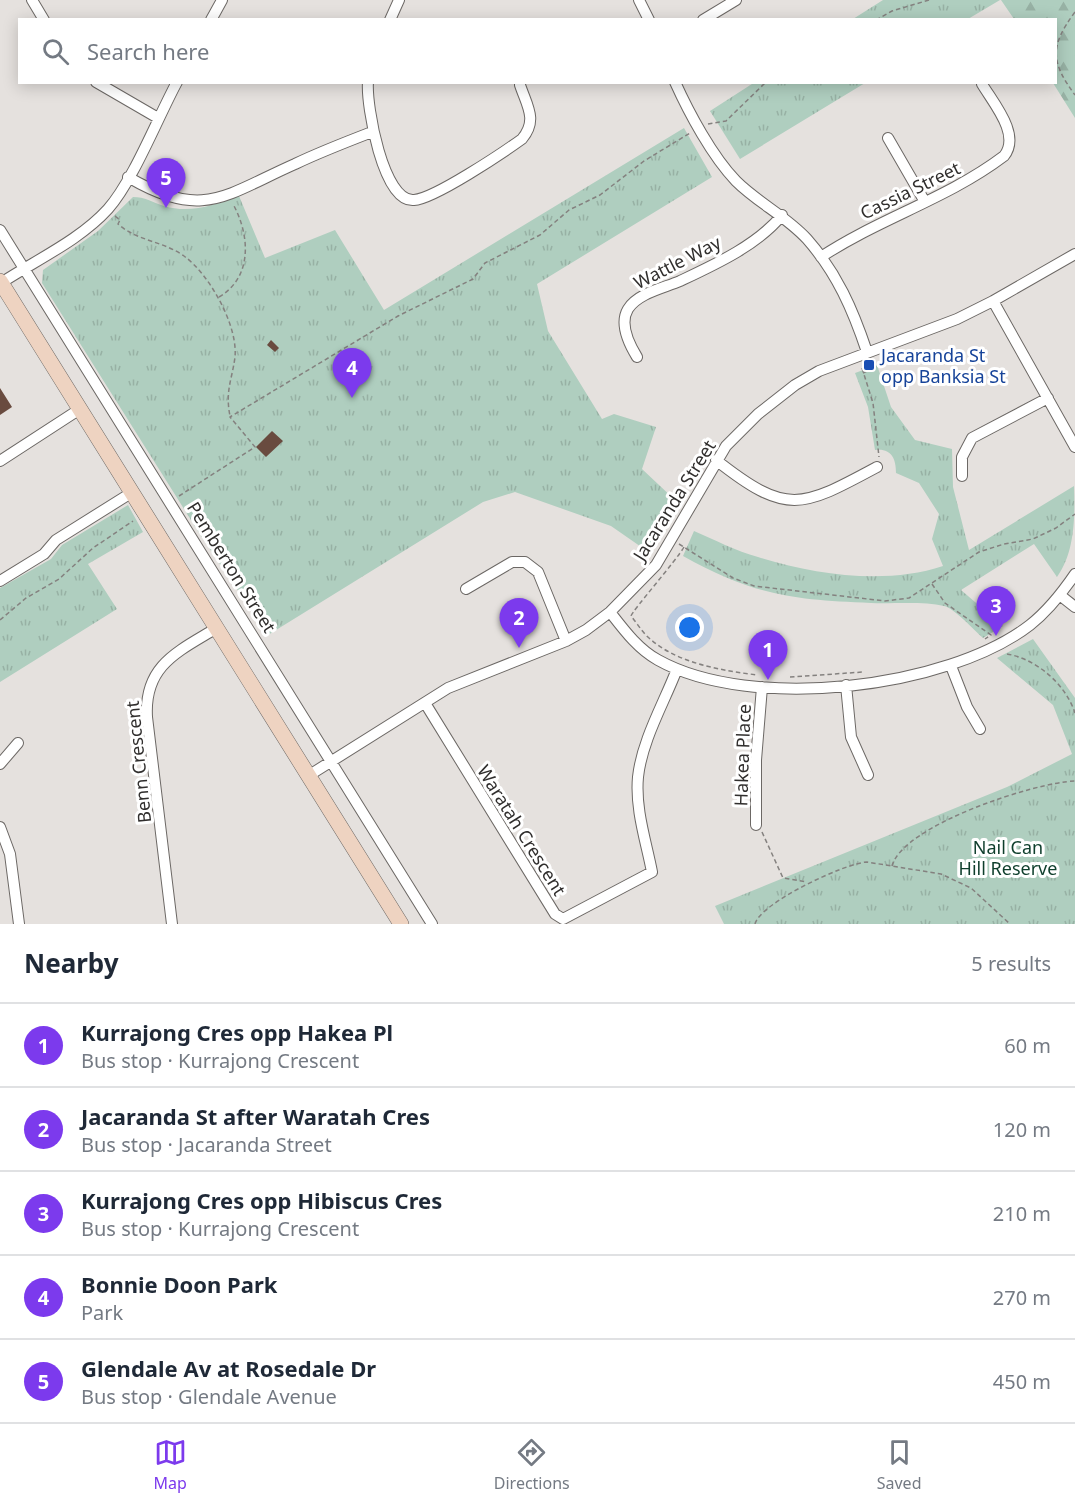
<!DOCTYPE html>
<meta charset="utf-8">
<style>
body{margin:0;font-family:"Noto Sans",sans-serif;background:#f2f2f3;color:#1f2937}
.you{position:absolute;left:690px;top:628px;width:21px;height:21px;margin:-15px;border:4px solid #fff;border-radius:50%;background:#1a73e8;box-shadow:0 0 0 9px #1a73e833}
.badge{display:grid;place-items:center;width:39px;height:39px;border-radius:50%;background:#7c3aed;color:#fff;font-size:20px;font-weight:700}
.pin{position:absolute;translate:-50% -50px;filter:drop-shadow(0 2px 3px #0008)}
.pin::after{content:'';position:absolute;top:32px;width:21px;height:18px;background:inherit;clip-path:polygon(0 0,100% 0,50% 100%)}
.list{margin:0;padding:0;list-style:none}
h2{display:flex;justify-content:space-between;align-items:center;height:78px;margin:0;padding:0 24px;font-size:26px}
h2 small{font-size:20px;font-weight:400;color:#747a83}
.list li{display:grid;grid-template-columns:39px 1fr auto;gap:18px;align-items:center;box-sizing:border-box;height:84px;padding:0 24px;border-top:2px solid #e0e1e3}
.list b{display:block;font-size:22px;white-space:nowrap}
.list p{margin:0;font-size:20px;white-space:nowrap;color:#747a83}
.list em{font-size:20px;font-style:normal;color:#747a83}
.icon{flex:none;width:33px;height:33px;fill:none;stroke:currentColor;stroke-width:2;stroke-linecap:round;stroke-linejoin:round}
.map{position:relative;flex:none;width:1075px;height:924px;overflow:hidden}
.search{position:absolute;background:#fff;box-shadow:0 3px 15px #0003;left:18px;right:18px;top:18px;height:66px;display:flex;align-items:center;gap:15px;box-sizing:border-box;padding:0 21px;border-radius:0px;color:#747a83;font-size:22px}
.sheet{height:498px;background:#fff}
nav{display:flex;justify-content:space-around;align-items:center;box-sizing:border-box;height:84px;border-top:2px solid #e0e1e3;background:#fff;font-size:16px;color:#747a83}
nav a{display:grid;justify-items:center;gap:3px}
nav .on{color:#7c3aed}
.map>svg:first-child{display:block}
.forest{fill:url(#forest-firs)}
.park{fill:url(#park-tufts)}
.building{fill:#694b3f}
.lines{fill:none;stroke-linecap:round;stroke-linejoin:round}
.street-casing{stroke:#6c6865;stroke-width:12}
.secondary-casing{stroke:#6c6865;stroke-width:16}
.path{stroke:#84817f;stroke-width:1.5;stroke-dasharray:4.5 3;stroke-linecap:butt}
.street{stroke:#fff;stroke-width:10}
.secondary{stroke:#eed3c1;stroke-width:15}
.transit-dot{fill:#1a4fb4;stroke:#fff;stroke-width:2}
.labels{text-anchor:middle;dominant-baseline:central;stroke-width:6;stroke-linejoin:round;paint-order:stroke}
.street-label{font-size:18px;fill:#302e2d;stroke:#fff}
.transit-label{font-size:18px;fill:#164399;stroke:#fff;text-anchor:start}
.park-label{font-size:18px;fill:#0e3e2c;stroke:#fff}
</style>
<div class="map">
<svg width="1075" height="924" viewBox="0 0 1075 924">
<defs>
<pattern id="forest-firs" width="22" height="20" patternUnits="userSpaceOnUse" patternTransform="scale(1.5)"><rect width="22" height="20" fill="#afcebf"/><path d="M5 1l3.5 6h-7zM16 11l3.5 6h-7z" fill="#97b1a4"/></pattern>
<pattern id="park-tufts" width="24" height="20" patternUnits="userSpaceOnUse" patternTransform="scale(1.5)"><rect width="24" height="20" fill="#afcebf"/><path d="M3 7l-1-3M5 7V3M7 7l1-3M15 17l-1-3M17 17v-4M19 17l1-3" fill="none" stroke="#97b1a4"/></pattern>
</defs>
<rect width="100%" height="100%" fill="#e5e1de"/>
<path class="forest" d="M1001 0H1075V118L1053 83 1056 82V20L1014 19Z"/>
<path class="park" d="M883 0H1000L968 19H853Z
M755 82H865V83L740 159 710 111Z
M684 128 712 177 537 284 548 331 602 419 614 414 656 427 642 469 675 500 647 551 611 526 515 492 483 502 268 635 201 536 42 283 43 270 98 231 133 197C145 197 152 202 164 206 190 214 214 205 239 196L265 258 335 230 384 310Z
M877 365 891 407 915 440 952 449 953 487 969 550 1074 486C1075 517 1075 552 1057 577L1034 544 961 590 1003 626 983 638C974 630 954 608 944 606 924 601 892 604 871 603 792 600 753 595 683 556L694 531C715 540 736 551 758 557 815 575 886 585 943 566L932 539 939 514 919 483 896 473C896 458 891 448 875 450L868 407 855 373Z
M128 505 143 532 88 564 117 609 0 682V588L51 559 62 545Z
M1033 639 1075 698V924H724L715 906 1007 787 1072 754 1053 705 997 658Z"/>
<path class="building" d="M271 340 279 348 275 352 267 345Z
M0 388 12 407 0 415Z
M272 431 283 441 266 457 256 447Z"/>
<g class="lines">
<defs>
<path id="street" d="M32 0 44 20
M639 0 649 20
M211 20 222 0
M390 20 399 0
M703 20 736 0
M96 82 158 118
M368 82C366 105 383 203 414 200 434 199 504 152 522 139 538 120 527 106 520 85
M675 82C689 113 712 156 736 181 758 203 786 216 807 239 837 273 853 310 867 352
M888 138 925 202
M128 177C203 221 225 195 295 164 320 152 346 142 372 132
M0 230 432 924
M821 257C880 218 947 199 1004 156 1021 135 994 104 982 84
M1 283C36 260 80 240 108 209 133 181 158 117 177 82
M993 301 1075 447
M637 357C629 344 619 324 628 309 638 293 664 288 680 281 714 265 758 245 782 215
M716 460C787 516 801 508 877 467
M0 461 80 409
M962 476V457L972 438 1048 398
M0 581 44 554 56 540 131 493
M466 589 512 562H525L538 572 566 641
M1061 596 1075 607
M610 612C624 630 638 649 658 660 751 712 947 689 1030 625 1049 610 1062 593 1075 574
M951 666 967 707 980 729
M846 685 851 737 868 775
M425 703 555 914 563 919 652 872C646 841 635 809 638 777 642 740 664 703 677 669
M0 764 18 743
M308 776 448 688 566 641 586 630 610 612 656 565 726 446 758 414 795 385 819 371 957 319 993 301 1075 254
M756 825V760L762 687
M0 827 10 854 19 924
M172 924 147 717C144 666 177 652 215 629"/>
<path id="secondary" d="M0 281 401 924"/>
</defs>
<use href="#street" class="street-casing"/>
<use href="#secondary" class="secondary-casing"/>
<path class="path" d="M1075 12C1050 46 1050 61 1075 95
M876 20 892 11 929 0
M708 124 726 121 766 82
M115 216 120 220 118 224C137 241 163 241 184 256 209 274 238 325 235 357 232 380 225 391 230 416
M219 297C253 277 250 235 233 204
M862 368 873 403 879 457
M863 373 873 368
M179 496 255 447 230 417 398 316 473 279 485 263 540 235 569 210 600 195 644 161 690 133
M679 544 733 578 754 586 885 601 909 598 979 552 1004 544 1033 539 1056 528 1075 514
M684 547C676 561 632 611 631 616 637 623 642 632 649 638 676 663 723 671 758 675
M932 584 945 603 991 635 985 639
M0 620 26 598 59 579 93 548 133 521
M1007 654C1037 659 1066 685 1075 713
M790 677 863 672
M762 832 783 878 807 882
M892 866C903 825 1036 782 1075 781
M755 924C760 903 845 863 867 862L941 874 971 888 1010 924"/>
<use href="#street" class="street"/>
<use href="#secondary" class="secondary"/>
</g>
<rect class="transit-dot" x="863" y="359" width="12" height="12" rx="3"/>
<g class="labels">
<g class="street-label">
<text transform="translate(910 190) rotate(-26)">Cassia Street</text>
<text transform="translate(677 262) rotate(-27)">Wattle Way</text>
<text transform="translate(674 500) rotate(-58)">Jacaranda Street</text>
<text transform="translate(232 567) rotate(58)">Pemberton Street</text>
<text transform="translate(742 755) rotate(-88)">Hakea Place</text>
<text transform="translate(138 762) rotate(-96)">Benn Crescent</text>
<text transform="translate(522 830) rotate(58)">Waratah Crescent</text>
</g>
<g class="transit-label">
<text x="881" y="355">Jacaranda St<tspan x="881" dy="21">opp Banksia St</tspan></text>
</g>
<g class="park-label">
<text x="1008" y="847">Nail Can<tspan x="1008" dy="21">Hill Reserve</tspan></text>
</g>
</g>
</svg>
<div class="you"></div>
<div class="pin badge" style="left:768px;top:680px">1</div>
<div class="pin badge" style="left:519px;top:648px">2</div>
<div class="pin badge" style="left:996px;top:636px">3</div>
<div class="pin badge" style="left:352px;top:398px">4</div>
<div class="pin badge" style="left:166px;top:208px">5</div>
<div class="search"><svg class="icon" aria-label="search" viewBox="0 0 24 24"><circle cx="10" cy="10" r="6"/><path d="M15 15l6 6"/></svg>Search here</div>
</div>
<section class="sheet">
<h2>Nearby<small>5 results</small></h2>
<ul class="list">
<li><span class="badge">1</span><div><b>Kurrajong Cres opp Hakea Pl</b><p>Bus stop · Kurrajong Crescent</p></div><em>60 m</em></li>
<li><span class="badge">2</span><div><b>Jacaranda St after Waratah Cres</b><p>Bus stop · Jacaranda Street</p></div><em>120 m</em></li>
<li><span class="badge">3</span><div><b>Kurrajong Cres opp Hibiscus Cres</b><p>Bus stop · Kurrajong Crescent</p></div><em>210 m</em></li>
<li><span class="badge">4</span><div><b>Bonnie Doon Park</b><p>Park</p></div><em>270 m</em></li>
<li><span class="badge">5</span><div><b>Glendale Av at Rosedale Dr</b><p>Bus stop · Glendale Avenue</p></div><em>450 m</em></li>
</ul>
</section>
<nav>
<a class="on"><svg class="icon" aria-label="map" viewBox="0 0 24 24"><path d="M3 6l6-2 6 2 6-2v14l-6 2-6-2-6 2zM9 4v14M15 6v14"/></svg>Map</a>
<a><svg class="icon" aria-label="directions" viewBox="0 0 24 24"><path d="M12 3l9 9-9 9-9-9zM9 14v-3h6M13 9l2 2-2 2"/></svg>Directions</a>
<a><svg class="icon" aria-label="saved" viewBox="0 0 24 24"><path d="M7 4h10v16l-5-4-5 4z"/></svg>Saved</a>
</nav>
